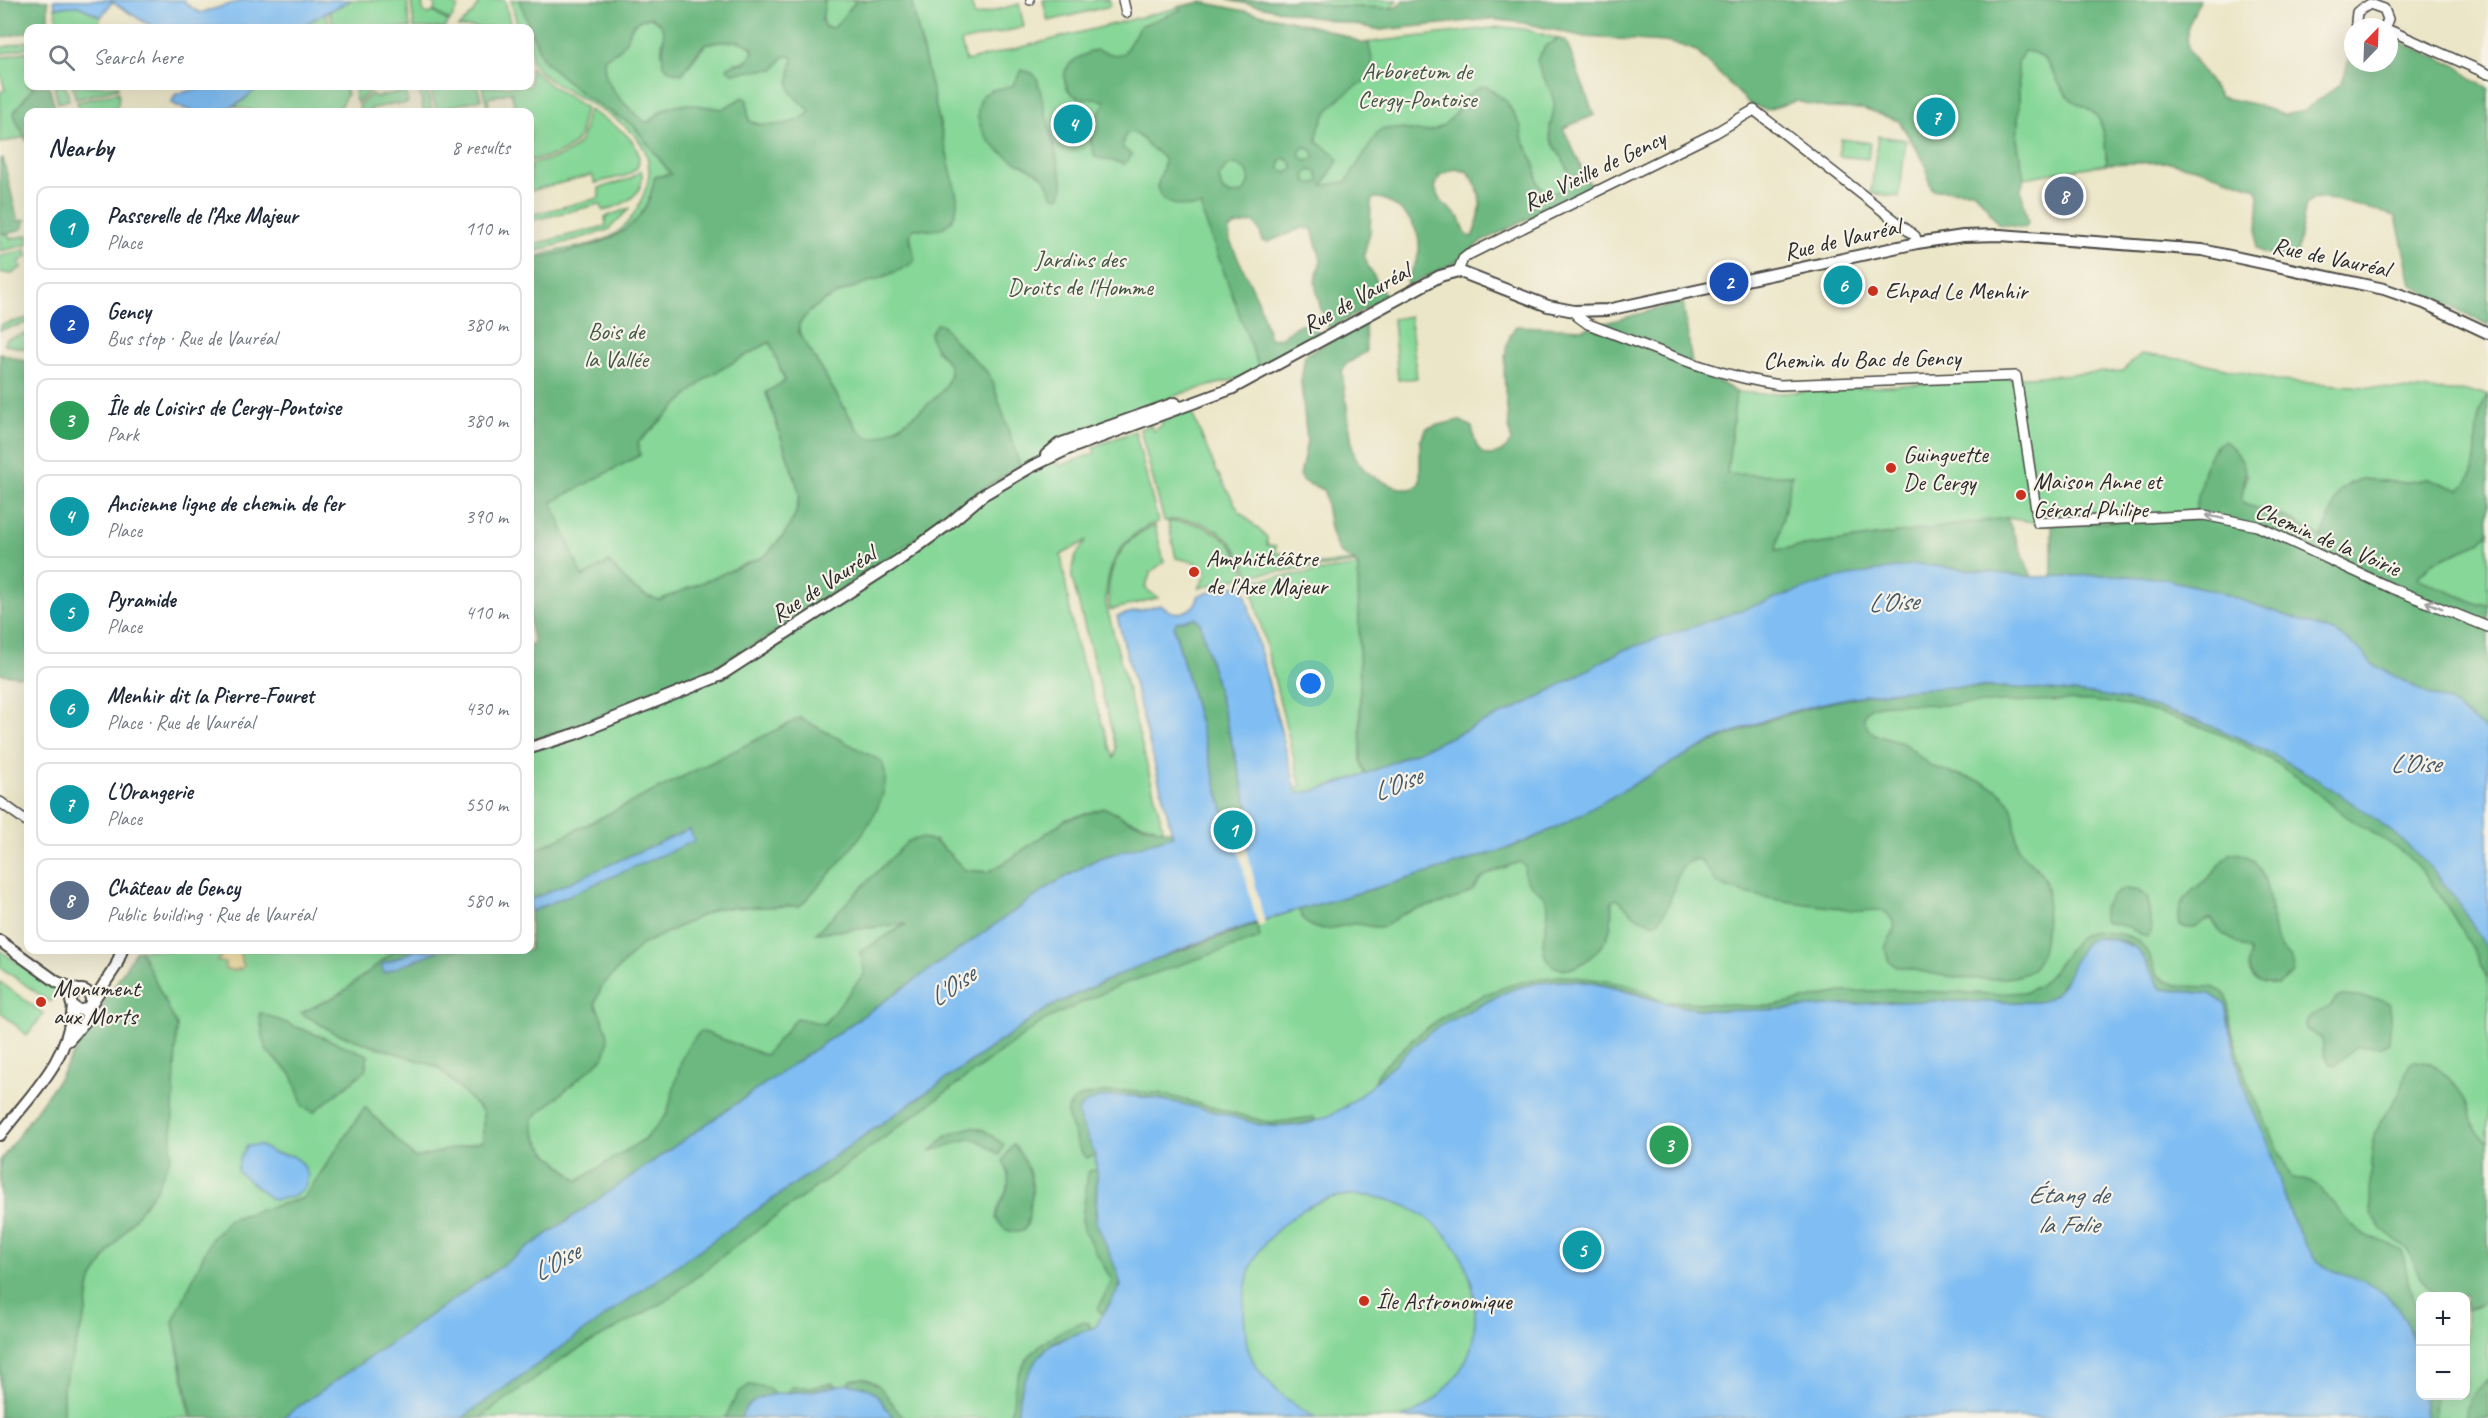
<!DOCTYPE html>
<meta charset="utf-8">
<style>
body{margin:0;font-family:Caveat,sans-serif;background:#f6f6f7;color:#1f2937}
.controls{position:absolute;right:18px;bottom:18px;display:grid;overflow:hidden;border-radius:12px;box-shadow:0 6px 24px #0002}
.controls button{width:54px;height:54px;display:grid;place-items:center;padding:0;border:0;border-bottom:2px solid #e0e1e3;background:#fff;color:#1f2937;font:30px sans-serif}
.compass{position:absolute;left:2344px;top:18px;width:54px;height:54px;border-radius:50%;background:#fff;box-shadow:0 6px 24px #0002;rotate:23deg}
.you{position:absolute;left:1311px;top:684px;width:21px;height:21px;margin:-15px;border:4px solid #fff;border-radius:50%;background:#1a73e8;box-shadow:0 0 0 9px #1a73e833}
.badge{display:grid;place-items:center;width:39px;height:39px;border-radius:50%;background:#0b8043;color:#fff;font-size:20px;font-weight:700}
.pin{position:absolute;translate:-50% -50%;border:3px solid #fff;box-shadow:0 2px 6px #0006}
.list{margin:0;padding:0;list-style:none}
h2{display:flex;justify-content:space-between;align-items:center;height:78px;margin:0;padding:0 24px;font-size:26px}
h2 small{font-size:20px;font-weight:400;color:#747a83}
.list li{display:grid;grid-template-columns:39px 1fr auto;gap:18px;align-items:center;box-sizing:border-box;height:84px;margin:0 12px 12px;padding:0 12px;border:2px solid #e0e1e3;border-radius:12px}
.list b{display:block;font-size:22px;white-space:nowrap}
.list p{margin:0;font-size:20px;white-space:nowrap;color:#747a83}
.list em{font-size:20px;font-style:normal;color:#747a83}
.icon{flex:none;width:33px;height:33px;fill:none;stroke:currentColor;stroke-width:2;stroke-linecap:round;stroke-linejoin:round}
.map{position:relative;flex:none;width:2488px;height:1418px;overflow:hidden}
.search{position:absolute;background:#fff;box-shadow:0 6px 24px #0002;left:24px;top:24px;width:510px;height:66px;display:flex;align-items:center;gap:15px;box-sizing:border-box;padding:0 21px;border-radius:12px;color:#747a83;font-size:22px}
.panel{position:absolute;background:#fff;box-shadow:0 6px 24px #0002;left:24px;top:108px;width:510px;height:846px;border-radius:12px}
.map>svg:first-child{display:block}
.green{fill:#86d798;stroke:#588162;stroke-width:1.5;fill-rule:evenodd}
.forest{fill:#6cb880;stroke:#4c7256;stroke-width:1.5;fill-rule:evenodd}
.sand{fill:#eeda9e;stroke:#8c8264;stroke-width:1.5}
.water{fill:#7fbdf3;stroke:#55748f;stroke-width:1.5;fill-rule:evenodd}
.pier{fill:#ece6c8}
.lines{fill:none;stroke-linecap:round;stroke-linejoin:round}
.pedestrian-casing{stroke:#484743;stroke-width:10}
.minor-casing{stroke:#484743;stroke-width:12}
.tertiary-casing{stroke:#484743;stroke-width:14}
.pedestrian{stroke:#fff;stroke-width:7}
.minor{stroke:#fff;stroke-width:9}
.tertiary{stroke:#fff;stroke-width:10}
.oneway{stroke:#a0a0a0}
.poi-dot{fill:#c8321e;stroke:#f7f3e8;stroke-width:2}
.labels{text-anchor:middle;dominant-baseline:central;stroke-width:4.5;stroke-linejoin:round;paint-order:stroke}
.park-label{font-size:24px;fill:#425646;stroke:#f7f3e8}
.street-label{font-size:24px;fill:#2b2b2b;stroke:#f7f3e8}
.poi-label{font-size:24px;fill:#2b2b2b;stroke:#f7f3e8;text-anchor:start}
.water-label{font-size:26px;font-style:italic;fill:#445767;stroke:#f7f3e8}
</style>
<div class="map">
<svg width="2488" height="1418" viewBox="0 0 2488 1418">
<rect width="100%" height="100%" fill="#f7f3e8"/>
<filter id="ink" filterUnits="userSpaceOnUse"><feTurbulence type="fractalNoise" baseFrequency=".0167" numOctaves="2"/><feDisplacementMap in="SourceGraphic" scale="12" xChannelSelector="R" yChannelSelector="G"/><feConvolveMatrix kernelMatrix="1 2 1 2 8 2 1 2 1" color-interpolation-filters="sRGB"/></filter>
<filter id="wash" filterUnits="userSpaceOnUse"><feTurbulence type="fractalNoise" baseFrequency=".008" numOctaves="4" result="noise"/><feDisplacementMap in="SourceGraphic" scale="24" xChannelSelector="R" yChannelSelector="G"/><feGaussianBlur stdDeviation="1.35" result="paint"/><feColorMatrix in="noise" values="0 0 0 0 0 0 0 0 0 0 0 0 0 0 0 0 0 1.4 0 .05"/><feComposite in="paint" operator="in"/></filter>
<g filter="url(#wash)">
<rect width="100%" height="100%" fill="#ece6c8"/>
<path class="green" d="M351 0H407L410 28H334L329 11Z
M411 0H446L458 7 450 21 434 11 435 6 432 2 426 1 422 5 424 12 428 14 433 12 449 22 444 28H414Z
M481 0H505L511 28 458 27 472 14Z
M511 0H519L543 60 584 96 633 125 671 174 655 177C653 185 651 196 647 204 627 246 570 250 530 260 553 247 588 250 613 235 628 226 636 212 643 196 672 131 592 109 551 81 544 76 537 69 531 62L530 28H518Z
M825 0H857L834 28 825 27 822 21Z
M911 0H970L975 16 1019 4 1024 27 961 42 966 61 1201 2 1293 21 1330 31 1363 43 1500 27 1524 29 1566 41 1594 115 1563 128 1591 188 1542 211 1504 141 1361 179 1321 186 1204 215 1259 368 1240 378 1186 392 1065 436 1051 444 1060 466 1095 453 1093 447 1135 431 1158 522C1121 535 1105 566 1106 604L1164 832 1152 826 1126 819 1104 808 1065 820 1009 860 989 872 965 870 935 840 817 933 907 924 824 1024 797 1019 766 1055 682 1058C678 1075 675 1096 667 1113 655 1140 604 1164 578 1181 561 1164 530 1145 533 1118L608 1035 595 1003 602 986 641 945 717 908 800 906V718L530 853V739L555 734 701 674 770 635 931 528 975 493 1020 470 1027 463 1020 466 992 380 986 371 951 337 943 325 935 350C942 356 951 361 950 372 949 379 945 389 940 394 930 404 888 438 873 438 867 438 862 433 857 429L799 332V324C820 294 856 288 888 275 897 271 906 268 913 262 918 247 896 221 929 230L957 197ZM1087 540C1077 552 1071 561 1072 578L1116 747 1114 759 1075 641 1061 555Z
M1043 0H1109L1111 6 1048 21Z
M1304 0H1397L1391 8 1329 6Z
M79 6 101 17 95 28H58L55 7Z
M326 13 330 28H301L307 23Z
M651 17C676 30 656 41 663 58 664 62 668 67 670 71L682 74 707 43C721 43 748 35 753 52 750 61 745 62 736 63 752 70 772 76 783 57L791 56 793 58 791 67 810 111C803 125 763 129 749 121L747 100 743 97 723 109C706 105 680 104 664 109 656 112 654 122 645 122 627 107 599 84 605 58 611 53 617 53 621 47 634 30 626 23 651 17Z
M28 41V47L0 54V48Z
M27 51 28 86H34L17 122 25 137 0 143V92L5 90 0 71V58Z
M2024 51C2053 52 2052 82 2071 99 2078 104 2089 107 2095 114 2106 126 2106 150 2106 164L2024 178 2017 140 2019 104 2018 62Z
M530 67 550 85 586 108C581 116 583 122 581 131 575 154 549 156 530 161V112H516L511 92 488 98 489 105 487 106 482 86H530Z
M54 86H66L69 100 58 103Z
M72 86H118V88L76 99Z
M259 86H344L347 94 337 112H258L234 106 243 101Z
M359 86H375L357 103 354 93Z
M418 86H426L432 110 424 112Z
M430 86H477L481 99 449 107 450 112H437Z
M405 91 408 103 397 105 396 103 370 109 371 112H360L359 105 371 94 376 97Z
M118 92C123 119 99 113 80 112L77 102Z
M589 110C608 121 648 141 637 168L628 175 595 183 592 175 530 191V164C550 159 577 157 584 132 586 124 584 117 589 110Z
M1878 136 1906 140 1899 197 1871 193Z
M1841 139 1870 143 1868 159 1839 156Z
M641 170C647 195 623 205 603 211L600 204 530 221V215L599 198V188L630 179Z
M630 208 608 230 530 253V245L606 226 605 217Z
M0 233 8 234 10 239 28 235V245L0 251Z
M26 250 28 256 19 262 22 267 12 274 0 272V256Z
M1410 316 1417 378 1398 380 1393 319Z
M28 318V323L0 330V325Z
M28 333V349L5 345 6 339Z
M770 342 785 382 766 393 800 494 795 516 784 535 765 556 660 600C636 596 625 580 609 562L582 577 551 502 640 455 638 443 707 377Z
M2141 354 2195 361 2280 381 2395 389 2481 392 2487 395C2482 406 2478 420 2478 432 2479 437 2481 442 2482 446 2485 465 2476 480 2460 490L2428 479 2404 483 2362 479 2349 484 2339 492 2322 538 2244 504 2241 500 2247 475 2215 445 2204 470 2195 518 2052 525 2007 518 1776 550 1727 474 1736 392 1763 394 2122 371Z
M1191 411 1216 470 1239 511 1267 537V545L1276 546 1275 553 1290 554 1292 567 1355 561 1356 563 1249 575C1237 537 1204 513 1164 521L1140 429 1151 425 1153 431 1162 425V421Z
M1168 522C1204 518 1239 540 1246 576L1199 588 1207 573 1195 562 1176 558Z
M1155 526 1164 562 1151 572 1145 588 1158 598 1110 610C1103 575 1120 537 1155 526Z
M2488 532V604H2478L2416 579 2433 562 2481 542Z
M1358 566 1361 762 1366 774 1314 791 1296 794 1295 789 1301 787 1250 581Z
M1898 689 2137 703 2278 756 2407 843 2488 951V1418H462L1048 1008 1190 946 1299 909 1365 893 1834 702ZM2420 1296H2466V1396H2420Z
M0 950 57 991 50 1002 0 967Z
M140 950H396L340 994 302 1013 335 1033 438 1067 483 1112V1142L415 1158 364 1108 304 1198 229 1219 173 1322 190 1418H63V1387L86 1312 90 1283 109 1252 177 1026Z
M0 982 44 1014 27 1035 0 1012Z"/>
<path class="forest" d="M0 0H48V24L41 28H28V32L0 38Z
M519 0H825L822 21 825 27 834 28 857 0H911L957 197C958 215 950 231 929 230 923 230 920 228 914 229 904 238 917 250 914 262 906 268 897 271 888 275 857 287 820 294 799 324V332L857 429C862 433 867 438 873 438 888 438 928 405 939 394 944 389 949 381 950 374 952 358 932 352 930 334L936 324 943 325 951 337 986 371 992 380 1020 466 975 493 931 528 770 635 701 674 555 734 530 739V645L534 643 530 627V260C570 250 627 246 647 204 651 195 653 185 655 177L671 174 633 125 584 96 543 60ZM650 17C673 28 660 44 663 64L670 71 682 74 699 50 707 43 740 41 752 47 753 52 747 62 729 66 727 69 732 73 775 69 783 57 791 56 793 58C787 89 785 91 810 110 804 125 762 129 749 121L747 100 743 97 723 109 687 104 670 107 663 110 650 122H645C627 107 599 83 605 58 611 53 617 53 622 47 634 30 625 23 650 17ZM770 342 785 381 766 392 800 494 795 516 784 535 765 556 660 600C636 596 625 580 609 562L582 577 552 502 640 455 638 442 707 377Z
M1228 0H1304L1329 6 1391 8 1397 7 1403 0H2199L2187 30 2188 50 2220 97 2258 105 2283 115 2303 111 2342 83 2347 67 2350 45 2353 44V63H2389L2391 38 2457 66 2472 80 2488 88V325L2425 293 2411 284 2396 216 2335 200 2314 198 2306 204 2297 253 2295 258 2291 260 2264 253 2256 248 2259 195 2256 188 2199 169 2169 162 2106 164C2106 150 2106 126 2095 114 2089 107 2078 105 2071 99 2052 82 2053 52 2024 51L2018 62 2019 104 2017 140 2024 178 2021 189 2028 223 2025 228 1998 224 1985 204 1973 191 1933 190 1930 185 1925 163 1899 121 1863 109 1827 108 1796 101 1767 110 1751 105 1696 51 1683 46 1665 42 1585 37 1524 23 1490 19 1381 30Z
M1201 2 1293 21 1330 31 1363 43H1369C1369 52 1375 62 1372 71 1369 81 1360 84 1352 89 1334 102 1316 119 1317 142L1334 154 1338 161 1322 186 1346 182 1379 131C1399 122 1417 138 1438 128 1461 118 1457 92 1486 86L1506 101 1514 114 1521 127 1522 137 1534 163 1538 183C1542 188 1546 193 1553 193 1557 192 1562 190 1565 186 1577 167 1554 153 1550 136 1548 125 1555 114 1554 103 1552 87 1540 76 1537 60L1546 45 1559 39 1566 41 1594 115 1563 128 1591 188 1481 242 1454 263 1407 286C1406 277 1411 272 1415 264 1425 243 1416 222 1399 209 1391 203 1384 197 1374 198L1371 202 1370 232 1364 255 1368 266 1386 297 1329 329 1321 310 1316 288 1315 281 1321 260 1312 229 1302 228 1268 242 1263 241 1259 229 1254 222 1234 226 1229 230V239L1258 300 1270 338C1290 344 1298 305 1320 334L1259 368 1203 215 1202 206C1188 208 1159 207 1158 187 1158 177 1165 169 1164 159 1160 153 1153 150 1148 145 1138 134 1126 122 1122 147L1132 155 1125 164 1095 157C1091 145 1087 130 1095 118 1099 112 1104 109 1105 101 1095 98 1082 101 1072 94 1068 91 1066 86 1065 81 1061 63 1082 55 1096 50L1116 55 1124 53 1140 26 1181 10 1178 7ZM1304 147 1311 149 1315 157 1307 161 1301 157 1300 151ZM1284 158 1290 161 1294 169 1286 173 1280 169V162ZM1236 164 1247 172 1250 180 1243 193 1230 195 1222 190 1219 177 1227 166ZM1455 169 1468 172C1485 193 1482 213 1472 237L1466 235 1460 218 1442 202 1435 188 1440 175ZM1310 170 1316 172 1320 181 1312 184 1306 181 1305 174Z
M1022 70 1032 73 1037 78 1063 183 1062 194 1059 197 1052 195C1049 189 1049 182 1044 178 1034 168 1019 165 1008 157 986 143 969 120 983 95L992 90 1012 86Z
M34 86H49L56 112H28V142H27C24 132 14 122 14 112Z
M3 158 18 221 26 220 22 229 8 234 0 233V159Z
M1683 302 1692 365 1736 392 1727 474 1792 475 1776 550 2007 518 2032 577 1917 564 1528 703 1366 774 1361 762 1358 566C1352 556 1345 559 1340 552 1328 535 1328 511 1324 491 1317 484 1305 487 1300 477L1307 441 1301 382 1305 355 1365 322 1366 352 1346 364 1342 372 1353 451C1356 459 1360 465 1366 471 1376 480 1415 500 1420 481V442L1427 428 1459 420 1472 427C1474 433 1474 441 1477 446 1485 463 1505 453 1511 441 1508 409 1495 352 1516 326L1583 329Z
M0 353 28 362V677L0 674Z
M2488 395V532L2481 542 2433 562 2417 578 2478 604H2488V732L2449 702 2426 693 2372 664 2361 651 2337 633 2215 591 2160 578 2105 575 2052 577V525L2194 518C2198 501 2204 443 2225 441 2249 460 2247 472 2241 500L2244 504 2288 518 2322 538 2339 492 2349 484 2362 479 2404 483 2428 479 2460 490C2488 465 2465 431 2488 395Z
M1195 618 1200 622 1250 814 1226 821 1174 627 1175 622Z
M1933 687C1993 688 2055 685 2114 697 2238 723 2402 807 2469 918 2475 928 2483 939 2487 950 2488 958 2488 972 2488 981 2474 948 2434 879 2407 856 2387 839 2363 829 2343 814 2318 795 2294 772 2266 757 2213 728 2150 705 2090 701 2041 699 1993 703 1945 705 1927 705 1886 701 1872 707 1868 709 1865 713 1864 717 1866 738 1887 737 1902 743 1914 748 1920 761 1934 767 1956 777 1989 778 2005 797 2019 812 2012 831 2019 849 2024 860 2037 866 2043 876 2050 888 2047 904 2046 917 2044 970 2035 979 1982 979 1952 979 1924 972 1896 966L1889 962 1885 948 1895 927C1888 906 1877 910 1861 911 1820 905 1766 901 1728 888 1724 886 1719 885 1716 882 1709 875 1703 854 1690 861 1670 872 1676 910 1654 924L1638 918 1617 899 1612 901C1611 913 1613 925 1607 937 1598 955 1562 987 1546 957 1537 940 1552 920 1547 902 1542 886 1520 888 1525 866L1519 862C1508 867 1491 871 1481 879 1478 882 1476 887 1473 890 1452 904 1426 905 1403 914 1396 917 1391 924 1384 926 1373 930 1363 922 1352 924 1330 928 1308 938 1299 909 1351 896 1401 881 1452 865 1473 859 1496 853 1517 845 1566 826 1611 795 1657 770 1742 723 1835 694 1933 687Z
M800 718 881 761C904 802 827 877 800 906L717 908 641 945 602 986 595 1003C604 1025 614 1035 603 1058L533 1118C530 1145 560 1164 578 1181L646 1138 667 1114 682 1058 690 1043 701 1031 765 1055 797 1018 824 1024 865 973 860 952 906 924 816 933 907 842C934 829 947 853 965 870L988 872 1009 860 1065 820 1104 808C1112 810 1118 815 1125 819 1133 822 1165 832 1171 831L1173 836 1097 859 1055 883 282 1418H192L173 1322 210 1241 229 1219 304 1198 365 1107 415 1158 483 1141V1112L438 1067 335 1033 301 1013 340 994 396 950H530V853Z
M2231 853C2271 852 2269 909 2275 935 2278 952 2299 955 2292 974L2278 985C2268 984 2252 982 2249 969 2247 962 2252 957 2249 950L2221 933 2212 919C2198 918 2200 935 2180 925 2174 897 2195 891 2211 875 2218 868 2223 860 2231 853Z
M2127 889 2139 891 2148 898 2151 932 2147 938 2129 927 2105 922C2097 907 2113 891 2127 889Z
M1257 924 1260 938 1120 985 1045 1020 734 1247 667 1300 568 1355 480 1418H462L653 1282 1048 1008 1139 965Z
M2093 931 2125 935 2137 940 2149 954 2157 975 2165 980 2179 986 2212 987 2223 992 2227 997 2232 1032 2248 1083 2292 1179 2310 1181 2318 1186 2350 1223 2365 1235 2391 1245 2401 1251 2404 1258 2408 1281 2420 1323V1376C2415 1336 2402 1296 2361 1281 2344 1275 2325 1273 2313 1257 2290 1224 2282 1184 2269 1147 2264 1133 2256 1120 2250 1106 2237 1073 2231 1038 2225 1004L2210 994 2161 989C2155 984 2152 976 2149 968 2137 942 2123 937 2094 938L2056 994 2047 1001 2037 1002C1990 1003 1942 1000 1895 1002 1821 1005 1741 1021 1667 1003L1673 1001 1748 1006H1774L1841 992 1896 990 1996 994 2024 992 2039 986 2051 974 2074 943 2082 935Z
M136 950H140L177 1026 171 1155 157 1188 109 1252 90 1283 86 1312 63 1387V1418H0V1161L58 1080Z
M1560 976C1583 977 1646 983 1660 1001L1623 989 1583 981 1524 986 1505 993 1436 1028 1375 1082C1378 1070 1388 1063 1397 1054 1439 1012 1500 980 1560 976Z
M2343 996 2380 999 2389 1003 2391 1014 2389 1042 2381 1046 2355 1047 2336 1065 2331 1064 2324 1056 2322 1039 2306 1029 2305 1024 2310 1016 2330 1007 2337 998Z
M261 1013 368 1055 365 1071 314 1112 303 1107 292 1075 266 1050 259 1014Z
M2417 1060C2437 1062 2457 1084 2466 1102 2473 1118 2470 1132 2488 1141V1290L2483 1305 2466 1310V1296H2436L2420 1277 2408 1250 2382 1229 2371 1215 2370 1208C2371 1182 2368 1150 2379 1125 2385 1112 2395 1103 2401 1090 2406 1078 2404 1064 2417 1060Z
M1122 1091 1159 1093 1271 1123 1313 1117 1316 1120C1238 1148 1159 1067 1081 1107L1095 1155 1088 1158 1085 1157C1078 1150 1077 1141 1073 1132 1053 1092 1094 1094 1122 1091Z
M971 1127 984 1130 1004 1145 999 1155C968 1127 966 1143 931 1151L948 1135Z
M1013 1144C1025 1158 1034 1177 1032 1196 1031 1201 1029 1205 1029 1210 1029 1229 1024 1237 1004 1229L996 1218C1000 1191 1017 1193 1003 1160Z
M1092 1170H1097V1176L1095 1214 1121 1281 1118 1292 1103 1314 1098 1310 1099 1306 1112 1281 1084 1231 1082 1219 1088 1172Z
M1082 1322 1088 1323 1092 1329 1053 1342 1038 1357 1021 1391 1016 1418H1007C1015 1408 1013 1397 1015 1386 1022 1353 1053 1332 1082 1322Z
M861 1378C885 1381 889 1404 904 1418H893C881 1401 870 1385 848 1384L851 1380Z
M2488 1379V1418H2465C2467 1401 2475 1389 2488 1379Z
M832 1383 838 1386 813 1391 787 1392 791 1387H813Z
M749 1385 767 1387 774 1394 747 1408 741 1418H725L738 1393Z
M2423 1396H2436L2435 1418H2425Z"/>
<path class="sand" d="M226 950 240 952 241 962 244 965 240 970 239 968 234 971 232 969 228 970 225 968V963L217 961Z"/>
<path class="water" d="M54 0H184L186 4 200 13 244 0H351L307 23 301 28H154L112 2 101 17 79 6 55 7Z
M210 86H259C234 113 205 120 171 103L176 94Z
M1917 564 2032 577 2105 575 2160 578 2215 591 2337 633 2361 651 2372 664 2426 693 2449 702 2488 732V951C2472 923 2456 896 2434 872 2409 843 2379 821 2348 800 2279 752 2198 714 2115 698 2089 692 2062 691 2035 689 1937 682 1837 691 1744 728 1664 759 1596 814 1516 845 1499 852 1480 856 1463 862 1409 879 1355 894 1301 909 1214 934 1129 967 1048 1008L653 1282 462 1418H282L1055 883 1097 859 1173 836 1117 616 1161 605C1175 618 1194 614 1199 595L1243 584 1297 793 1314 791 1366 774 1528 703 1621 651 1833 579ZM1195 618 1200 622 1250 813 1226 821 1174 628 1176 622Z
M690 829 694 841 530 912V900Z
M2094 938 2113 939 2137 948 2161 989 2210 994 2225 1004C2231 1037 2238 1070 2249 1102 2255 1117 2264 1131 2270 1148 2281 1182 2288 1219 2309 1250 2322 1271 2340 1273 2362 1281 2410 1299 2420 1350 2420 1396H2423L2425 1418H1401C1435 1408 1471 1368 1474 1332 1475 1321 1476 1307 1474 1296 1465 1229 1400 1186 1335 1197 1301 1203 1259 1240 1249 1272 1244 1290 1243 1308 1245 1326 1246 1333 1246 1342 1248 1349 1258 1378 1290 1405 1317 1418H1016L1023 1383 1038 1357 1053 1343 1095 1327 1121 1286 1117 1271 1096 1222 1097 1176 1095 1155 1077 1113C1098 1072 1227 1116 1261 1125 1346 1137 1377 1070 1436 1028 1447 1021 1460 1016 1472 1010 1489 1001 1506 990 1525 986 1600 967 1643 1007 1711 1010 1774 1013 1835 1004 1897 1002 1944 1000 1991 1003 2037 1002 2075 996 2066 951 2094 938Z
M416 950H440L384 973 381 965Z
M259 1145 273 1153 293 1156 302 1163 308 1176 304 1189 293 1197 273 1200 237 1171 240 1158 247 1146Z
M848 1384C875 1385 879 1398 893 1418H741C749 1390 789 1393 811 1391 823 1389 836 1386 848 1384Z"/>
<path class="pier" d="M1238 814 1265 924 1258 927 1230 817Z"/>
</g>
<g filter="url(#ink)">
<g class="lines">
<defs>
<path id="pedestrian" d="M1030 0V1"/>
<path id="minor" d="M1123 0 1126 13
M2358 27 2356 21 2357 12 2370 4 2384 9 2388 19 2385 27
M2389 30 2488 74
M1458 271 1463 259 1468 255 1715 133 1754 110 1915 236 1917 243
M1574 311 1577 316 1588 324C1650 347 1714 376 1780 385L2016 376 2038 523 2204 515 2257 526 2391 588 2488 627
M0 802 28 822"/>
<path id="tertiary" d="M1046 455 1059 444 1175 403
M530 748 575 734 719 676 899 560 950 523 983 495 1031 467 1068 449 1231 389 1440 276 1458 271 1548 306 1574 311 1607 310 1917 243 1963 236 2000 235 2202 250 2384 289 2424 303 2488 333
M0 941 57 982 80 991
M71 1000a10 10 0 1 1 20 0a10 10 0 1 1-20 0Z
M91 1004 116 966 122 950
M69 1040 86 1020 88 1008
M0 1135C32 1092 68 1063 73 1006"/>
</defs>
<use href="#pedestrian" class="pedestrian-casing"/>
<use href="#minor" class="minor-casing"/>
<use href="#tertiary" class="tertiary-casing"/>
<use href="#pedestrian" class="pedestrian"/>
<use href="#minor" class="minor"/>
<use href="#tertiary" class="tertiary"/>
</g>
<defs><path id="oneway-shaft" d="M-6 0H5M1.5-3L5.5 0L1.5 3" fill="none" stroke-width="1.6" stroke-linecap="round" stroke-linejoin="round" transform="scale(1.5)"/></defs>
<g class="oneway">
<use href="#oneway-shaft" transform="translate(2215 517) rotate(-168)"/>
<use href="#oneway-shaft" transform="translate(2434 605) rotate(-158)"/>
</g>
</g>
<g class="poi-dot">
<circle cx="1873" cy="291" r="6"/>
<circle cx="1891" cy="468" r="6"/>
<circle cx="2021" cy="495" r="6"/>
<circle cx="1194" cy="572" r="6"/>
<circle cx="41" cy="1002" r="6"/>
<circle cx="1364" cy="1301" r="6"/>
</g>
<g class="labels">
<g class="park-label">
<text x="1417" y="71">Arboretum de<tspan x="1417" dy="28">Cergy‐Pontoise</tspan></text>
<text x="1080" y="259">Jardins des<tspan x="1080" dy="28">Droits de l'Homme</tspan></text>
<text x="616" y="331">Bois de<tspan x="616" dy="28">la Vallée</tspan></text>
</g>
<g class="street-label">
<text transform="translate(1594 170) rotate(-26)">Rue Vieille de Gency</text>
<text transform="translate(1842 239) rotate(-13)">Rue de Vauréal</text>
<text transform="translate(2331 257) rotate(12)">Rue de Vauréal</text>
<text transform="translate(1356 298) rotate(-29)">Rue de Vauréal</text>
<text transform="translate(1862 359) rotate(-1)">Chemin du Bac de Gency</text>
<text transform="translate(2328 539) rotate(23)">Chemin de la Voirie</text>
<text transform="translate(823 584) rotate(-33)">Rue de Vauréal</text>
</g>
<g class="poi-label">
<text x="1885" y="291">Ehpad Le Menhir</text>
<text x="1903" y="454">Guinguette<tspan x="1903" dy="28">De Cergy</tspan></text>
<text x="2033" y="481">Maison Anne et<tspan x="2033" dy="28">Gérard Philipe</tspan></text>
<text x="1206" y="558">Amphithéâtre<tspan x="1206" dy="28">de l'Axe Majeur</tspan></text>
<text x="53" y="988">Monument<tspan x="53" dy="28">aux Morts</tspan></text>
<text x="1376" y="1301">Île Astronomique</text>
</g>
<g class="water-label">
<text transform="translate(1893 602) rotate(-3)">L'Oise</text>
<text x="2415" y="763">L’Oise</text>
<text transform="translate(1397 784) rotate(-22)">L'Oise</text>
<text transform="translate(952 986) rotate(-35)">L'Oise</text>
<text x="2068" y="1194">Étang de<tspan x="2068" dy="30">la Folie</tspan></text>
<text transform="translate(556 1262) rotate(-30)">L'Oise</text>
</g>
</g>
</svg>
<div class="controls">
<button>+</button>
<button>−</button>
</div>
<svg class="compass" viewBox="-18 -18 36 36"><path d="M0-13l5 13h-10z" fill="#e53935"/><path d="M0 13l5-13h-10z" fill="#747a83"/></svg>
<div class="you"></div>
<div class="pin badge" style="left:1233px;top:830px;background:#0f9aa8">1</div>
<div class="pin badge" style="left:1729px;top:282px;background:#1a4fb4">2</div>
<div class="pin badge" style="left:1669px;top:1145px;background:#2e9e5b">3</div>
<div class="pin badge" style="left:1073px;top:124px;background:#0f9aa8">4</div>
<div class="pin badge" style="left:1582px;top:1250px;background:#0f9aa8">5</div>
<div class="pin badge" style="left:1843px;top:285px;background:#0f9aa8">6</div>
<div class="pin badge" style="left:1936px;top:117px;background:#0f9aa8">7</div>
<div class="pin badge" style="left:2064px;top:196px;background:#5c6f8a">8</div>
<div class="search"><svg class="icon" aria-label="search" viewBox="0 0 24 24"><circle cx="10" cy="10" r="6"/><path d="M15 15l6 6"/></svg>Search here</div>
<section class="panel">
<h2>Nearby<small>8 results</small></h2>
<ul class="list">
<li><span class="badge" style="background:#0f9aa8">1</span><div><b>Passerelle de l’Axe Majeur</b><p>Place</p></div><em>110 m</em></li>
<li><span class="badge" style="background:#1a4fb4">2</span><div><b>Gency</b><p>Bus stop · Rue de Vauréal</p></div><em>380 m</em></li>
<li><span class="badge" style="background:#2e9e5b">3</span><div><b>Île de Loisirs de Cergy-Pontoise</b><p>Park</p></div><em>380 m</em></li>
<li><span class="badge" style="background:#0f9aa8">4</span><div><b>Ancienne ligne de chemin de fer</b><p>Place</p></div><em>390 m</em></li>
<li><span class="badge" style="background:#0f9aa8">5</span><div><b>Pyramide</b><p>Place</p></div><em>410 m</em></li>
<li><span class="badge" style="background:#0f9aa8">6</span><div><b>Menhir dit la Pierre-Fouret</b><p>Place · Rue de Vauréal</p></div><em>430 m</em></li>
<li><span class="badge" style="background:#0f9aa8">7</span><div><b>L'Orangerie</b><p>Place</p></div><em>550 m</em></li>
<li><span class="badge" style="background:#5c6f8a">8</span><div><b>Château de Gency</b><p>Public building · Rue de Vauréal</p></div><em>580 m</em></li>
</ul>
</section>
</div>
